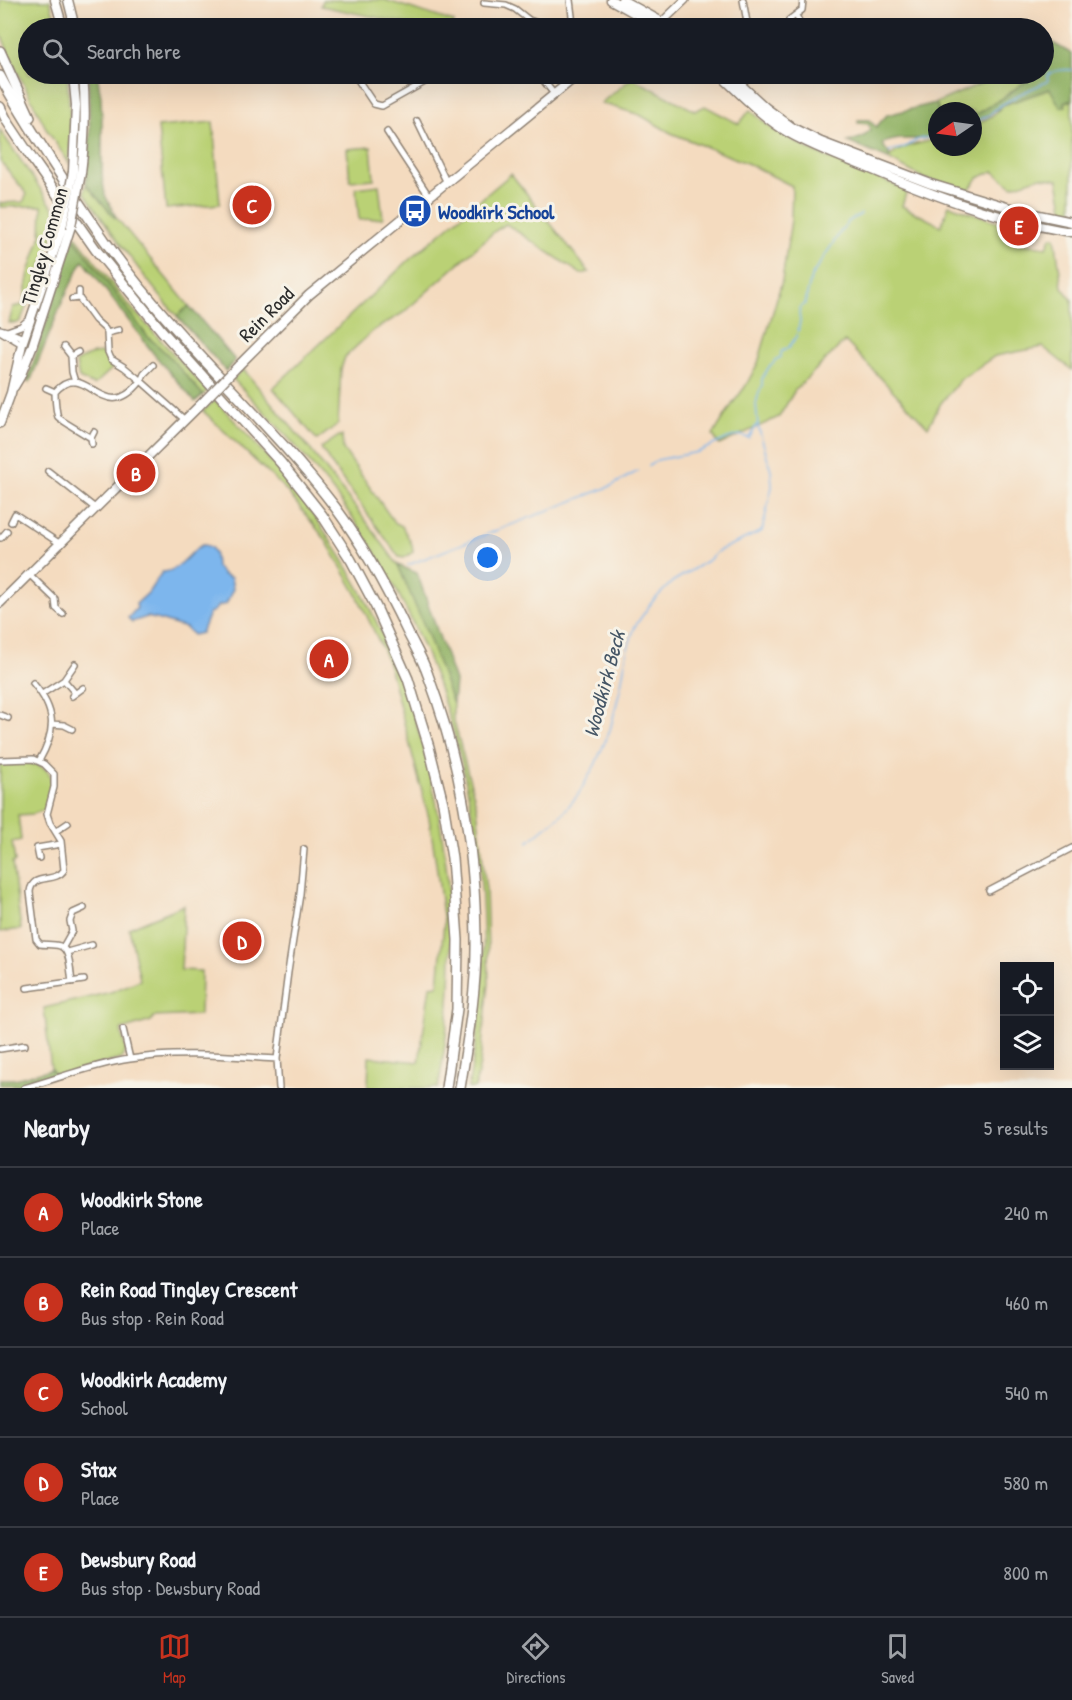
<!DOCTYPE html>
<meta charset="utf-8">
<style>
body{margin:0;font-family:"Patrick Hand",sans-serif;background:#242831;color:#f1f3f6}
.controls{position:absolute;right:18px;bottom:18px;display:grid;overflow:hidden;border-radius:0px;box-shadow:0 6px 24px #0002}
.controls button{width:54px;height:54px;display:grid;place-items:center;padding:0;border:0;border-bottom:2px solid #363941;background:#171b24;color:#f1f3f6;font:30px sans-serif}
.compass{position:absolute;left:928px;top:102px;width:54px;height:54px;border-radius:50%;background:#171b24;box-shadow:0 6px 24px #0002;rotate:257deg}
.you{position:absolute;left:488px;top:558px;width:21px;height:21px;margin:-15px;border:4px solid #fff;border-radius:50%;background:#1a73e8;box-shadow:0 0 0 9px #1a73e833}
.badge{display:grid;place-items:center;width:39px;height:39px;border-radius:50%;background:#c8321e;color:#fff;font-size:20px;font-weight:700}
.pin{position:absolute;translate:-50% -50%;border:3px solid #fff;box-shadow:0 2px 6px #0006}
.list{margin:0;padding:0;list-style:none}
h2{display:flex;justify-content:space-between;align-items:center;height:78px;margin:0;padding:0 24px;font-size:26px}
h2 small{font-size:20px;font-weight:400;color:#9ea1a6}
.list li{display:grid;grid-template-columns:39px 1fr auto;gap:18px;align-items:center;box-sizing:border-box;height:90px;padding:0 24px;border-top:2px solid #363941}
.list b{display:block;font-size:22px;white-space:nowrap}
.list p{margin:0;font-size:20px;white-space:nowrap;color:#9ea1a6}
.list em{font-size:20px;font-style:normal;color:#9ea1a6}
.icon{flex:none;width:33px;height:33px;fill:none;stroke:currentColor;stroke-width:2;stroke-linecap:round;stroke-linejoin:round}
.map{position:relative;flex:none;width:1072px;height:1088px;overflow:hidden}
.search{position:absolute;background:#171b24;box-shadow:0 6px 24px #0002;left:18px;right:18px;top:18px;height:66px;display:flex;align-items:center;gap:15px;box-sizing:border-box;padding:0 21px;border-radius:33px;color:#9ea1a6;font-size:22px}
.sheet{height:528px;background:#171b24}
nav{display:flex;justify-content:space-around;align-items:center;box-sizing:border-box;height:84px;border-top:2px solid #363941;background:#171b24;font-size:16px;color:#9ea1a6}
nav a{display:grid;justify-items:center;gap:3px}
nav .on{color:#c8321e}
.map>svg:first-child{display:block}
.green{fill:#bad175;stroke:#727e50;stroke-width:1.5}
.forest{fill:#93b366;stroke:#5f6f48;stroke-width:1.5}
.water{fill:#7db6ed;stroke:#54708c;stroke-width:1.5}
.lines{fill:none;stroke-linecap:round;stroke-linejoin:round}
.stream{stroke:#7db6ed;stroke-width:1.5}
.minor-casing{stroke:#908375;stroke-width:8}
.tertiary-casing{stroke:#908375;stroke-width:10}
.primary-casing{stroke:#908375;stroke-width:11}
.motorway-casing{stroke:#908375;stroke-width:12}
.minor{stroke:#fff;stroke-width:5}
.tertiary{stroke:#fff;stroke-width:7}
.primary{stroke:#fff;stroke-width:8}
.motorway{stroke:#fff;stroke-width:9}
.primary-bridge-casing{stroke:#908375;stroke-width:11;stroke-linecap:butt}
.primary-bridge{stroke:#fff;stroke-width:8}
.labels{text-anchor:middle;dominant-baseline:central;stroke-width:6;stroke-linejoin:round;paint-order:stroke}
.transit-label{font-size:20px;font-weight:bold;fill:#164399;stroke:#f7f3e8;text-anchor:start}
.street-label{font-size:20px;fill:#2b2b2b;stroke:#f7f3e8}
.water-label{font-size:21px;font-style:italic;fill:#445565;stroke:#f7f3e8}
</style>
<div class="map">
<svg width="1072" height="1088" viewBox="0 0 1072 1088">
<rect width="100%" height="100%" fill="#f7f3e8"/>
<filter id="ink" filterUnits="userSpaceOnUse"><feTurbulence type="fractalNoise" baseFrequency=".0167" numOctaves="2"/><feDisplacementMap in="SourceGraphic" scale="12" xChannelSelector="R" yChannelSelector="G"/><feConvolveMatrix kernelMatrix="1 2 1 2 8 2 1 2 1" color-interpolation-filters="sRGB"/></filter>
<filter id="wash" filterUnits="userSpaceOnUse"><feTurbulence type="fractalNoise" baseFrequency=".008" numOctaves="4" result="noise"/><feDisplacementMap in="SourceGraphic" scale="24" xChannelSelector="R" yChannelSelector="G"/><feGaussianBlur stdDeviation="1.35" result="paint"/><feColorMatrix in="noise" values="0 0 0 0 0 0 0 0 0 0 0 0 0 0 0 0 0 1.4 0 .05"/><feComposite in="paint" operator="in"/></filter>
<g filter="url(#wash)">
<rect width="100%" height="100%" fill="#f4dbbf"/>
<path class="green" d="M0 0H50L57 28H28V74H67L71 132 69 163 47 130 11 59 0 31Z
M323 0H385L454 22 452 28H427L321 6Z
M1003 74H1036L1001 99 973 116V111H939L936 103Z
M632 78 695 111 705 106 739 124 750 110 771 128 812 151 907 190 902 206 941 226 949 205 1013 227 1016 243 1047 247 1051 237H1055L1062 287 1072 300V370L1043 347 995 356 961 379 941 403 928 427 845 341 795 390 779 417 719 445 713 435 733 403 745 387 758 363 782 281 791 220 792 186 749 164 671 133 640 115 601 103Z
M1050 89 1066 105 1064 103 1072 100V219L1065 218 1058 180 1041 177 1012 186 993 171 978 178 969 190 925 179 888 159C898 146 922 143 937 139V147H973V126L994 115 1003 105Z
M213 122 220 204 166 209 158 127Z
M0 130 59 216 49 248 21 320 18 323H9L13 307 23 305 29 272 41 236 42 206 0 207V203L23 202 27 194 0 161Z
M371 147 374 179 350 181 347 149Z
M511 174 589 272 581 274 506 224 495 231 403 313 374 330 345 357 341 369 338 424 317 440 273 388 410 259Z
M86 184 115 218 116 217 189 306 177 316C143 277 113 235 84 192Z
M379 185 383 218 359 220 356 188Z
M75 235 126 302 207 391 203 395 167 354 147 336 74 238Z
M102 353 115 366 94 385 79 378 76 363C84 356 91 354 102 353Z
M243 369 309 448 363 517 398 565 428 635 453 704V717L477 808 486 890 489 983 480 1063 475 1088H468C475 1051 481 1013 483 976 489 816 445 652 354 520 319 469 276 424 233 379Z
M215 400C254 441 293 484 325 532 433 692 474 898 438 1088H368L369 1057 419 1062 430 986 438 985 444 923 436 863 429 818 390 669 383 650 356 593 325 539 286 490 203 411Z
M339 436H342L343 449 394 522 402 526 412 545 413 552 404 558 399 557 329 461 321 448Z
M23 762C57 765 55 783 45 810L33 814 18 815 21 840 12 842 15 862 12 863 21 929 0 932V765Z
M184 905 181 970 201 971 200 1015 154 1017 151 1021 121 1030 126 1051 121 1059 56 1076 51 1069 44 1008 111 992 140 980 129 928Z"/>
<path class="forest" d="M1044 38 1072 54V100L1064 102 1066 106 1060 107 1050 89 1003 105 989 115 973 123V116L1001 99 1036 74H1044Z
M88 74H97L101 97 102 124V176L105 195 116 217 115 218 86 184 90 136Z
M936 103 939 111H937V135C926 140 914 139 902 139 896 139 889 141 883 143L882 144 890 155 888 159 848 142 863 137 870 130 869 124 858 123V120H869L876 127 887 115Z
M74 238 147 336 167 354 203 395 195 402 153 353 83 260 63 300 30 382 27 381Z
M189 306 235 360 226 371 177 316Z
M398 565 417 573 455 681 453 704 428 635Z
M51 1069 56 1076 21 1085H0V1079H15Z"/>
<path class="water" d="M202 545C216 545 215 556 216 567L224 575 231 578 233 589 226 604 218 606 214 611 209 613 201 633 193 635 186 628 156 619 147 617 132 622 128 618 137 608 136 604 148 593 162 572C179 572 188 553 202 545Z"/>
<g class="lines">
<path class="stream" d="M973 123 989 115 998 107 1020 94 1046 82 1048 80 1047 76C1053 70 1064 69 1072 70
M889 151 903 148 917 140 937 135
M649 466 657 460 698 452 728 438 739 435 749 438 758 423
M408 565 611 486 638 471
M528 842 562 814 578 795 595 765 610 730 620 690 627 651 635 626 652 602 672 582 710 559 718 551 762 531 772 487 771 470 758 426 756 404 759 392 762 386V379L769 367 773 364 775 360 781 357V352L789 347 797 336 800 321 799 313 800 308 805 304 811 277 843 228 849 221 861 214"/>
</g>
</g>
<g filter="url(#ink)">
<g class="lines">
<defs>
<path id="minor" d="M570 0 573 24
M743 0 748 28
M484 3 506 5 515 9 529 20 552 28
M796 15 802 28
M562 28C573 23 587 20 598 28
M790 28 789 20 802 10 803 0
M808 28 811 27
M354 74 374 104 382 106 439 74
M531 74 543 80 554 94
M742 84 752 74
M417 121 446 181
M387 132 429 196
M79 298 95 320 105 329 107 333 108 352 111 359 124 367 141 381 144 374 153 365
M72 299 79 298V291
M0 329 7 331 24 338
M0 331 22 344
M7 331 21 326 29 319
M107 333 119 330
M64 347 71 356 78 352
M71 356 72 372 75 382
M46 388 55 392
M91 438C86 435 59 419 58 417 56 412 55 397 55 392 87 356 102 430 141 381L185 420
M92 444 91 438 94 432
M48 471 95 508
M11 522 15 514 59 543
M0 538H1L7 531
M29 574 55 599 56 608 63 614
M64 680 75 693
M33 683C56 710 57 730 39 761
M42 694 64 680 75 664
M72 696 83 688
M0 715 8 718
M52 724 64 725 72 729
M0 760 33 759 44 764 54 774V787L47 814 50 823 61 841 64 870C55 884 32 872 30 892L36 939 40 944C46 945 53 944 60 946 71 950 70 972 72 982
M56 831 68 823
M39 858 37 848 61 844
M989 891 1072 848
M63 947 72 931 70 921 73 913 84 908
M67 952 92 945
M27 988 84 980
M123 1029 130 1059
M0 1049 25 1045
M24 1088C59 1078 95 1064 130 1059 179 1051 228 1056 277 1059
M279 1088 277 1059 288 972 300 894 304 849"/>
<path id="tertiary" d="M662 22 685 0"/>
<path id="primary" d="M55 0 63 28
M68 0 75 28
M611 0 661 28
M622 0 673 28
M73 74 76 105 73 172
M719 74C741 94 763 118 789 133 814 147 841 157 868 168 932 195 1003 222 1072 232
M729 74 766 108 793 128 821 142 931 184 1020 211 1072 222
M81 173C85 140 86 107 83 74
M238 366 309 295 579 74
M14 387 20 377 32 347 71 226
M0 423 11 393 22 344 62 228
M0 603 199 406"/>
<path id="motorway" d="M0 51 30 117
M0 76C20 114 44 149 67 185 93 224 119 263 149 298 209 370 278 433 335 507 364 546 387 589 408 633 415 647 423 660 428 675 459 758 475 849 476 938 477 988 468 1038 460 1088
M0 107 7 121 33 160 96 250 162 331 281 463 322 515 351 560 376 607 408 679 429 747 443 803 452 858 458 940 457 1009 446 1088"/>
</defs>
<use href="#minor" class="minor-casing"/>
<use href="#tertiary" class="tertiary-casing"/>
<use href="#primary" class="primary-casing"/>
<use href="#motorway" class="motorway-casing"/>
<use href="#minor" class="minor"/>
<use href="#tertiary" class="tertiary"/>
<use href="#primary" class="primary"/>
<use href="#motorway" class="motorway"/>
<defs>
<path id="primary-bridge" d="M71 226 81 173
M62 228 73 172
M199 406 238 366"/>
</defs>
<use href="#primary-bridge" class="primary-bridge-casing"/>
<use href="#primary-bridge" class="primary-bridge"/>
</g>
</g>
<defs>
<symbol id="bus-disc" viewBox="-11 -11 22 22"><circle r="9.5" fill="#1a4fb4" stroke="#f7f3e8"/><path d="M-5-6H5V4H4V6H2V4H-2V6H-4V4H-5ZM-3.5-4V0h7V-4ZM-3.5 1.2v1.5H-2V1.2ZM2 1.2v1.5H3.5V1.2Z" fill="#fff"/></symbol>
</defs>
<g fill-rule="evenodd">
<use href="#bus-disc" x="396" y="192" width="38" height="38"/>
</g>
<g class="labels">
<g class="transit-label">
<text x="438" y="211">Woodkirk School</text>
</g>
<g class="street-label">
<text transform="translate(44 246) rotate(-74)">Tingley Common</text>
<text transform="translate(266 314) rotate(-45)">Rein Road</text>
</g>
<g class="water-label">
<text transform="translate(604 684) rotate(-75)">Woodkirk Beck</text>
</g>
</g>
</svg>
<div class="controls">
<button><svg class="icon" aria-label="locate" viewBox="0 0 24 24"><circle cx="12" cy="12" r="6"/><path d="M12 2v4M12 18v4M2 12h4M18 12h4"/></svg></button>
<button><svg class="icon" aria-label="layers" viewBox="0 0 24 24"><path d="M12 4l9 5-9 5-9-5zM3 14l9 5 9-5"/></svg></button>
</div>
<svg class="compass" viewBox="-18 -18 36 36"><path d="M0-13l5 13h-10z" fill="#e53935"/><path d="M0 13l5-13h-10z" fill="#9ea1a6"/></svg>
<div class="you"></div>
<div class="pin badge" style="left:329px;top:659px">A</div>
<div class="pin badge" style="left:136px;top:473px">B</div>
<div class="pin badge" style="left:252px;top:205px">C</div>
<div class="pin badge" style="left:242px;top:941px">D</div>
<div class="pin badge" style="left:1019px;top:226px">E</div>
<div class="search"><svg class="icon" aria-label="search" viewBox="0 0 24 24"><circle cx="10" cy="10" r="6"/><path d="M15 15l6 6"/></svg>Search here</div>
</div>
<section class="sheet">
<h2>Nearby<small>5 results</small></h2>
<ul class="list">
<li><span class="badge">A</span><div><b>Woodkirk Stone</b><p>Place</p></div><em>240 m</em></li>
<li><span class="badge">B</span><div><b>Rein Road Tingley Crescent</b><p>Bus stop · Rein Road</p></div><em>460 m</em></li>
<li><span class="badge">C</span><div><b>Woodkirk Academy</b><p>School</p></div><em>540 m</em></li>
<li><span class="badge">D</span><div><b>Stax</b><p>Place</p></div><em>580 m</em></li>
<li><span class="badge">E</span><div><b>Dewsbury Road</b><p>Bus stop · Dewsbury Road</p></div><em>800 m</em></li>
</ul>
</section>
<nav>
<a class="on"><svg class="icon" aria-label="map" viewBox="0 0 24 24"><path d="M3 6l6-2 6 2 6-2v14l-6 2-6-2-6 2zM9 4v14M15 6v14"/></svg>Map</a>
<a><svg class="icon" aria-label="directions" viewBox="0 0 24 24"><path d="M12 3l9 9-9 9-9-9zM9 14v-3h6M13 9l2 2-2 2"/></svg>Directions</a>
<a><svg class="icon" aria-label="saved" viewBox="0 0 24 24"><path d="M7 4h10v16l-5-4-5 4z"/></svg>Saved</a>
</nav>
